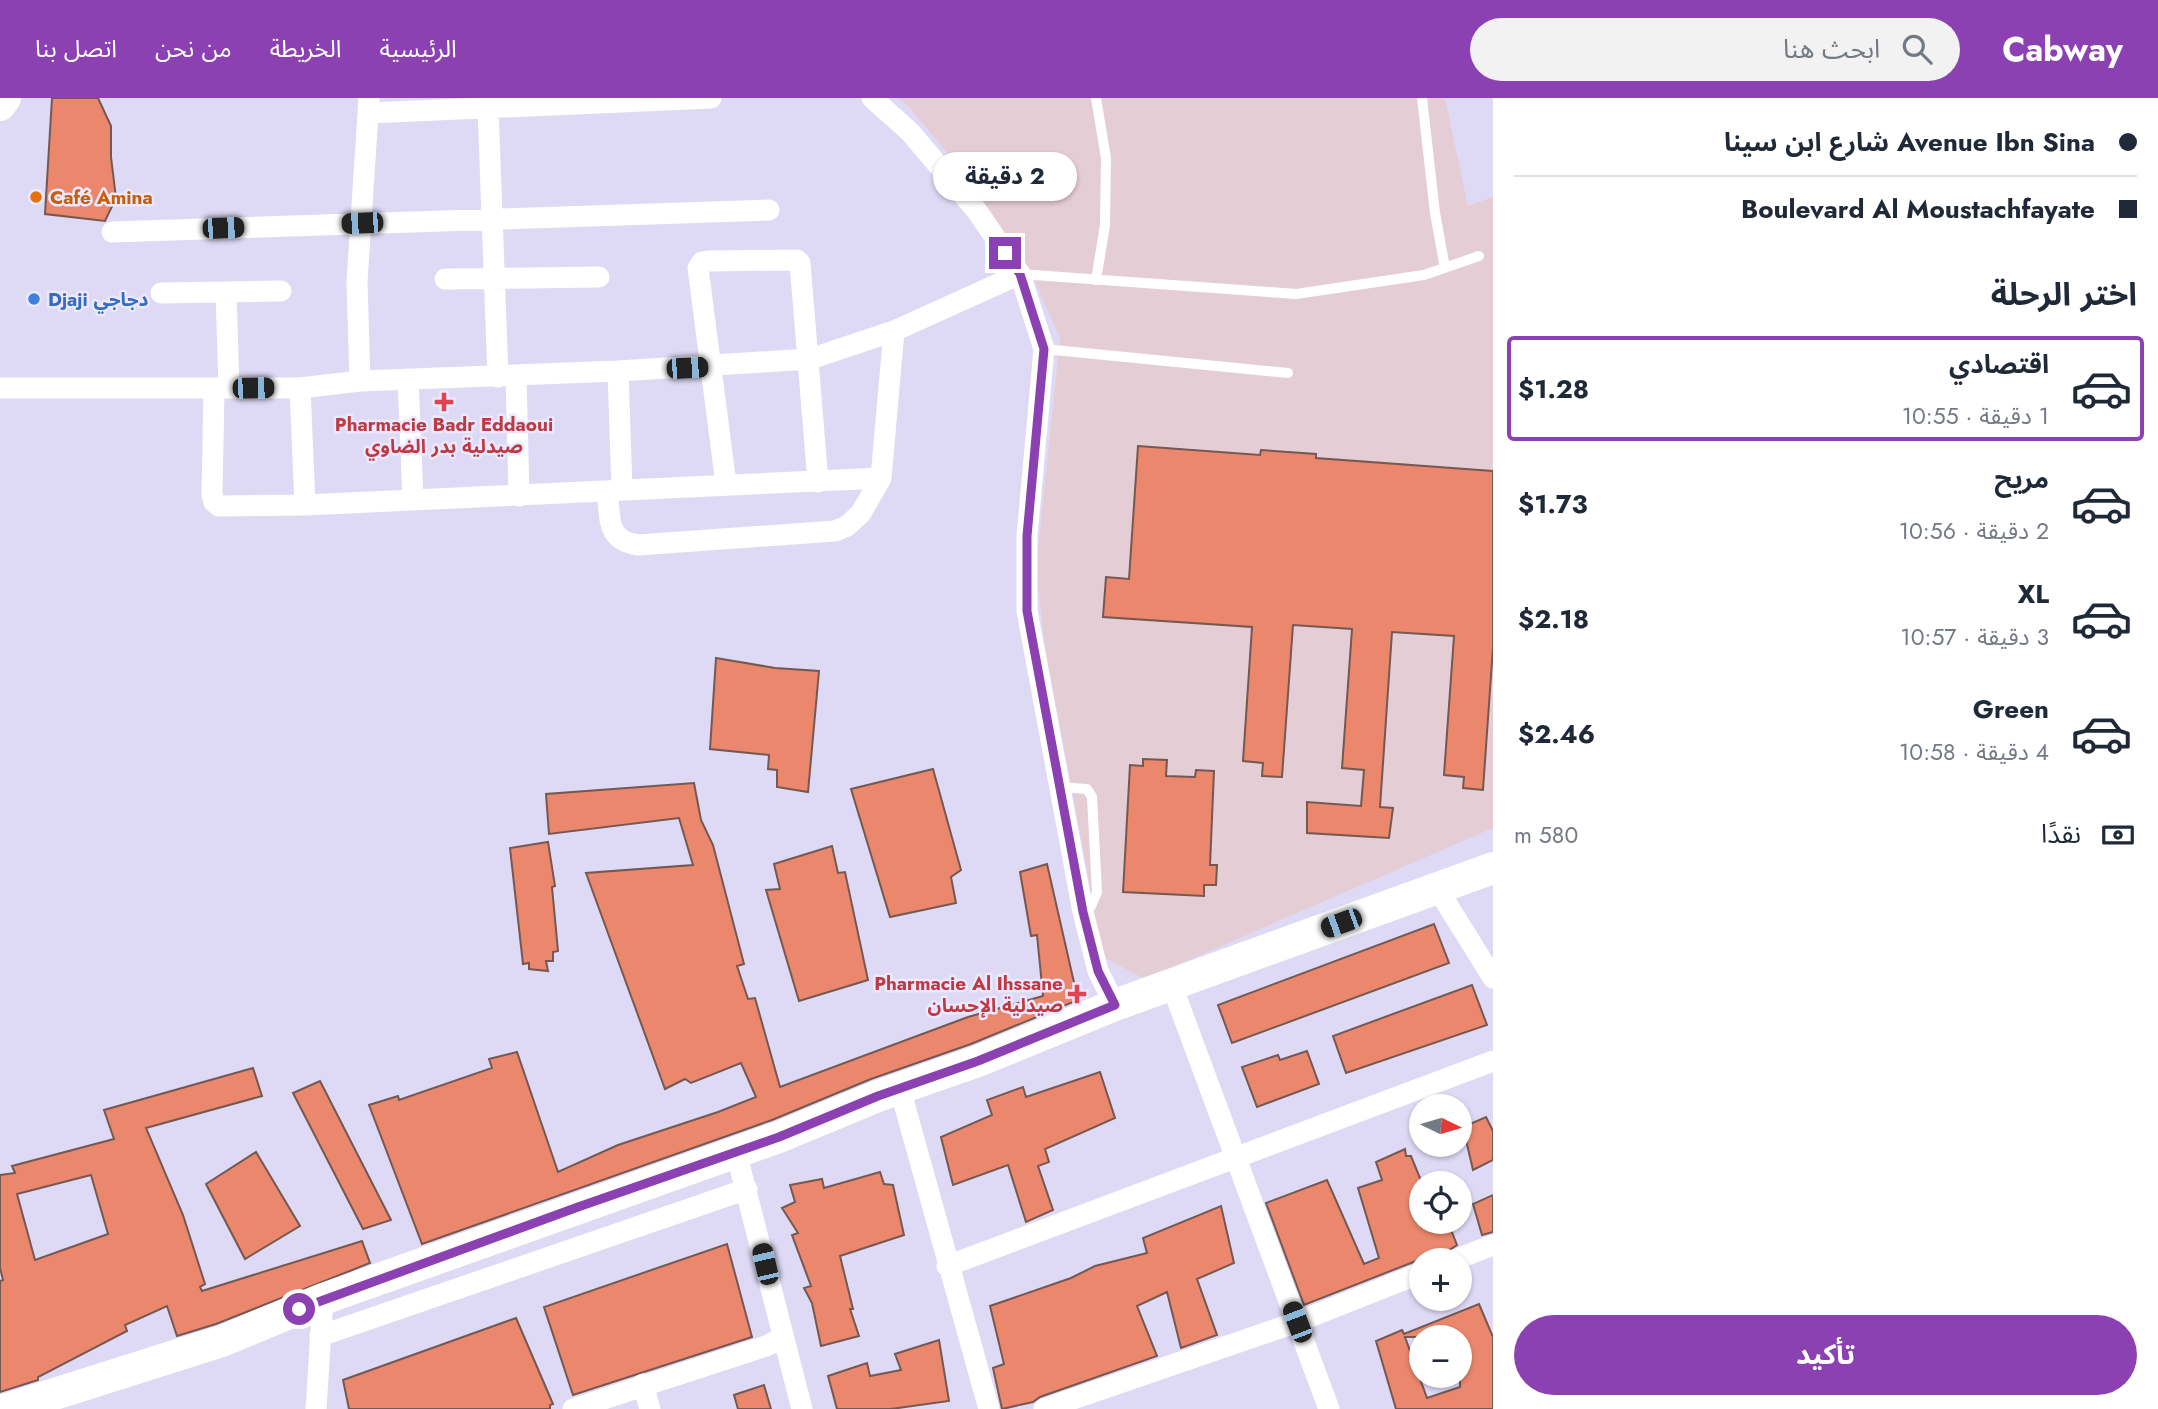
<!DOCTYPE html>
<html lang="ar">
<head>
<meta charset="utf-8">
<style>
	body { margin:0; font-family:Jost,"Noto Sans Arabic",sans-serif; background:#f2f2f3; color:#1f2937; direction:rtl; height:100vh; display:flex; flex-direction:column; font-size:26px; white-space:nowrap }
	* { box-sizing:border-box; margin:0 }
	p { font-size:23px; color:#747a83 }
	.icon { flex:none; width:38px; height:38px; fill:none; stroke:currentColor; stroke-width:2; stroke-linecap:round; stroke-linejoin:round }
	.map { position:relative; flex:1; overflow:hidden; direction:ltr }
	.drawer { display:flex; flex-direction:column; background:#fff; width:665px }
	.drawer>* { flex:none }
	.top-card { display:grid; align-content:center; height:154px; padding:0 21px; background:#fff }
	.needle { width:46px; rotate:95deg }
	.buttons { position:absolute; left:1409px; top:996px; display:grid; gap:14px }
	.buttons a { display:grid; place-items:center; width:63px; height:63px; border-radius:50%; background:#fff; box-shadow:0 2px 5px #0004; font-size:35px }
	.end { position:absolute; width:32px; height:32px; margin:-16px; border:9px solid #8c41b2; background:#fff; box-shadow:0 0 0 4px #fff }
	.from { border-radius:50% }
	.bubble { position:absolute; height:49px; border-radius:24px; background:#fff; box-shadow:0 2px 5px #0004; font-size:23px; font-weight:700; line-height:49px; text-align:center; direction:rtl }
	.car { position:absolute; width:21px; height:42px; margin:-21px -10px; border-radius:9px; box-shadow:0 0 5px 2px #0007; background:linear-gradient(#222 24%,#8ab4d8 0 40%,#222 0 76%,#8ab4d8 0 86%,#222 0) }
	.top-card b { display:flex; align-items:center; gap:24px; height:66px; font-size:26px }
	.top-card b+b { border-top:2px solid #e0e1e3 }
	.top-card i { width:18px; height:18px; background:#1f2937 }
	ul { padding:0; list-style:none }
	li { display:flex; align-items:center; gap:21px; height:105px; margin:0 14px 10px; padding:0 7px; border:4px solid transparent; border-radius:7px }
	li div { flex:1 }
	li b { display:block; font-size:26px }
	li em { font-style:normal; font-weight:700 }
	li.current { border-color:#8c41b2 }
	li>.icon { width:63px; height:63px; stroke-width:1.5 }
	h2 { padding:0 21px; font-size:32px; line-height:84px }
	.pay { display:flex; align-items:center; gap:18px; height:77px; padding:0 21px; font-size:26px }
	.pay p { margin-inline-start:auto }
	.button { display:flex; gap:14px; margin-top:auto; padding:14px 21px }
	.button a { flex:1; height:80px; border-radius:42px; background:#8c41b2; color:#fff; font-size:28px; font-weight:700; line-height:80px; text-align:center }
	header { display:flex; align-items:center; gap:42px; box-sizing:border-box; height:98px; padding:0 35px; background:#8c41b2; color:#fff }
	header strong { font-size:33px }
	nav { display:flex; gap:38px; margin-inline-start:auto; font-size:24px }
	.search { width:490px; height:63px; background:#f2f2f3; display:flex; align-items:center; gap:18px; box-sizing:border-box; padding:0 24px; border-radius:38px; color:#747a83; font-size:26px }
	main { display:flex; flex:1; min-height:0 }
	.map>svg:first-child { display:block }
	.medical { fill:#e5cdd6 }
	.building { fill:#eb876d; stroke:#745851; stroke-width:2; fill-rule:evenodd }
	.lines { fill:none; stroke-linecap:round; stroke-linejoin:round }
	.lane { stroke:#fff; stroke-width:10 }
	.street { stroke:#fff; stroke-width:21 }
	.secondary { stroke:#fff; stroke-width:32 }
	.route { stroke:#8c41b2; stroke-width:9 }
	.food-dot { fill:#e8710a; stroke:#ebe8ff; stroke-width:2.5 }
	.shop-dot { fill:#3f7fe0; stroke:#ebe8ff; stroke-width:2.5 }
	.health-dot { fill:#e0444e; stroke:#ebe8ff; stroke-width:2.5 }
	.labels { text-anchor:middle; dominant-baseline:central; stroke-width:5; stroke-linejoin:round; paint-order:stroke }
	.food-label { font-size:19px; font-weight:bold; fill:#c56008; stroke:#ebe8ff; text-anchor:start }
	.shop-label { font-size:19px; font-weight:bold; fill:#366cbe; stroke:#ebe8ff; text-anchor:start }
	.health-label { font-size:19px; font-weight:bold; fill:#be3a42; stroke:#ebe8ff }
</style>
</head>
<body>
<header>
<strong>Cabway</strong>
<div class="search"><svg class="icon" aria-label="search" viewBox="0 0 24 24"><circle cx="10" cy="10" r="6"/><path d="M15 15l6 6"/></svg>ابحث هنا</div>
<nav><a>الرئيسية</a><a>الخريطة</a><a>من نحن</a><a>اتصل بنا</a></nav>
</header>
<main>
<section class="drawer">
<div class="top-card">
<b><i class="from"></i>Avenue Ibn Sina شارع ابن سينا</b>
<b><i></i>Boulevard Al Moustachfayate</b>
</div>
<h2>اختر الرحلة</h2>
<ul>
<li class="current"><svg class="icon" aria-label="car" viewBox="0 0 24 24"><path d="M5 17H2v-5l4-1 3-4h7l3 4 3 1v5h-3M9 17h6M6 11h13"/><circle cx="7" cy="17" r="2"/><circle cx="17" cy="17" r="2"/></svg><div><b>اقتصادي</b><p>1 دقيقة · 10:55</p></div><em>$1.28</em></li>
<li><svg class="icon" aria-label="car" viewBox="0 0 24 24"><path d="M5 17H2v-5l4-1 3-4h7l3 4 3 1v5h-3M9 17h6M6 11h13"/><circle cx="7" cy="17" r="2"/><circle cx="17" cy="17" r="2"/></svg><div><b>مريح</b><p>2 دقيقة · 10:56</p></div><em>$1.73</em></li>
<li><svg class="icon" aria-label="car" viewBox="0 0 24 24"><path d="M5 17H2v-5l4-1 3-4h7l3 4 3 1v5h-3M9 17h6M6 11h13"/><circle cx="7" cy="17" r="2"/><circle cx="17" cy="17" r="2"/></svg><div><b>XL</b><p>3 دقيقة · 10:57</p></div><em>$2.18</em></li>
<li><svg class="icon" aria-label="car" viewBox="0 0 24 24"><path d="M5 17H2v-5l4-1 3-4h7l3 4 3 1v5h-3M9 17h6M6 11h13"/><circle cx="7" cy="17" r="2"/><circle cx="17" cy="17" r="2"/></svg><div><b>Green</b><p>4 دقيقة · 10:58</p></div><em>$2.46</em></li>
</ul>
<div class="pay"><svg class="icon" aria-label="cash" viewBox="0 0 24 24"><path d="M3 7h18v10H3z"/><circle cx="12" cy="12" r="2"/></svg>نقدًا<p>580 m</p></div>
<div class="button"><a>تأكيد</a></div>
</section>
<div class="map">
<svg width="1493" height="1311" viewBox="0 0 1493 1311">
	<rect width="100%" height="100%" fill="#dedaf6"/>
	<!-- medical -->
	<path class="medical" d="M898,0h547l23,108 25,-9v631l-348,151 -42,-22 -58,-311 -9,-77 24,-231 -31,-70 -84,-118 -36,-43z"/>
	<!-- building -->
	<path class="building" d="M52,0h46l13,28v31l5,41 -11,23 -60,-7z
		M1138,348l122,9 1,-5 55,4v4l177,13v176l-10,143 -20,-2 1,-11 -20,-2 10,-139 -62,-4 -12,175 13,1 -4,30 -82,-5v-31l54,4 3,-36 -22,-2 10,-139 -59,-4 -11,152 -20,-1 1,-13 -20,-2 9,-134 -149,-10 3,-40 23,2z
		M716,560l59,10 44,3 -11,121 -31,-5v-17l-9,-1 1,-14 -59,-6z
		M1143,661l24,1 -1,16 29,1 1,-7 18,1 -4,94h7l-1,20h-12v11l-81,-4 7,-127 13,1z
		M933,671l28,101 -10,7 5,26 -66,14 -39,-128z
		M694,685l7,37 12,25 31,119 -7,2 11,33 7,-1 25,89 188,-70 75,-21 -6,-61 -6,1 -11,-64 27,-8 31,136 -107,44 -100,35 -99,41 -350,124 -53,-139 29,-9 1,4 93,-32 -3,-9 28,-7 41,120 60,-27 100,-33 38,-15 -15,-34 -50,20 -6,-4 -20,10 -79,-216 107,-8 -14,-47 -130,16 -3,-40z
		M548,744l7,44 -3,1 6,64 -5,1v9h-7l2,10 -19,-2v-6l-6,1 -13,-116z
		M832,748l6,27 7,-1 23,108 -69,21 -33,-111 14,-1 -6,-25z
		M1434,826l15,39 -217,80 -14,-38z
		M1472,887l15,40 -141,48 -13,-37z
		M1307,953l12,33 -62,23 -15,-40 36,-12 2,5z
		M253,970l9,28 -116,32 37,87 22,69 -5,3 2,4 160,-50 8,22 -154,61 -39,12 -10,-30 -42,19 2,6 -89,46v3l-38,12v-111l3,-1 -3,-12v-93l15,-2 -3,-7 102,-27 -10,-29zM91,1077l17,59 -73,26 -18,-66z
		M1100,974l15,46 -70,31 4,13 -11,4 15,44 -27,12 -18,-57 -55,20 -12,-48 51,-22 -5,-15 36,-13 3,10z
		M320,983l71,139 -28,9 -70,-136z
		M1486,1019l7,14v29l-20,10 -10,-43z
		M1405,1051l1,7h5l11,27h-4l3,12v27h27l9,23 -15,10 -26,6 -112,44 -38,-102 61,-23 37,84 15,-6 -21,-70 24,-8 -6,-18z
		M256,1054l44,74 -55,33 -39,-75z
		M880,1074l4,12 9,1 11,50 -64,21 13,53h-3l9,27 -38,10 -9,-43 -8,-15 7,-2 -19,-51 6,-2 -16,-25 13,-6 -5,-17 32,-6 2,9z
		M1493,1097v37l-11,3 -9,-31z
		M1221,1108l13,57 -37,16 20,56 -36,13 -14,-56 -30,14 20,50 -117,41 -7,5 -31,7 -9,-41 11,-4 -14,-58 81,-28 24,-12 52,-13 -4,-15z
		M727,1146l25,93 -179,58 -29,-88z
		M1479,1206l14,33v72h-97l-20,-68 26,-11 2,4zM1405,1239h55v50l-33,11z
		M516,1220l37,86 -3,1v4h-201l-6,-29z
		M939,1242l10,61 -58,8h-54l-9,-33 39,-13 3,13 31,-6 -6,-16z
		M764,1287l7,24h-33l-4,-14z"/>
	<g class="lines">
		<!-- lane -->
		<path class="lane" d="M1096,0l10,60 -1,67 -9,55
			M1422,0l13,115 10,55
			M1020,176l276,20 128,-19 55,-19
			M1044,251l244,24
			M1058,689l29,2 5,8 5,95 -6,14 -7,5"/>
		<!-- street -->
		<path class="street" d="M872,0l38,34 67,79 43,63 24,75 -17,187v75l56,301 15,59 17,34
			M488,10l10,269
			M370,15l341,-15
			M112,134l657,-22
			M445,181l154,-2
			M226,194l3,96
			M161,195l120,-2
			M618,273l4,119
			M516,278l3,120
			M408,281l5,121
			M360,283l-3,-99 12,-184
			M0,290h300l60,-7 258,-10 192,-12 84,-28 126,-57
			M300,290l5,117
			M214,291l-2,106 2,7 5,4 86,-1 576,-27
			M726,386l-28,-216 4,-6 6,-1 89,-1 3,3 18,219
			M607,393c4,27 -2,49 31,54l197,-14 12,-5 14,-13 20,-35 13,-147
			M1437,790l56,90
			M1172,888l157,423
			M900,991l89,320
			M736,1054l66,257
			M1454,1162l39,-15
			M947,1168l546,-205
			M320,1238l427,-147
			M643,1286l7,25
			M316,1311l7,-110
			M573,1311l193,-63 16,-8
			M1044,1311l253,-87 124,-49"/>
		<!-- secondary -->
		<path class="secondary" d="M0,7l5,-7
			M7,1311l215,-68 101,-42 456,-162 99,-41 100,-35 137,-56 378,-137"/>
	</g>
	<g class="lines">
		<!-- route -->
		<path class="route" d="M299,1211l279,-102 201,-70 99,-41 100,-35 137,-56 -17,-34 -15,-59 -56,-301v-75l17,-187 -24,-75 -15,-21"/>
	</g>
	<!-- markers -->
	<circle class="food-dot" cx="36" cy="99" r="7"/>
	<circle class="shop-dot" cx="34" cy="201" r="7"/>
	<g class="health-dot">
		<path d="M440.5 293.5h7v7h7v7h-7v7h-7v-7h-7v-7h7z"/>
		<path d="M1073.5 885.5h7v7h7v7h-7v7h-7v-7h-7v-7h7z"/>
	</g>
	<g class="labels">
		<!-- food labels -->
		<g class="food-label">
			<text x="50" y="99">Café Amina</text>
		</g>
		<!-- shop labels -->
		<g class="shop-label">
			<text x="48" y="201">Djaji دجاجي</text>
		</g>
		<!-- health labels -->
		<g class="health-label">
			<text x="444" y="326">Pharmacie Badr Eddaoui<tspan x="444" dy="22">صيدلية بدر الضاوي</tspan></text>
			<text x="1063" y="885" text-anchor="end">Pharmacie Al Ihssane<tspan x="1063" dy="22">صيدلية الإحسان</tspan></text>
		</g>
	</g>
</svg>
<div class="buttons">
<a><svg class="needle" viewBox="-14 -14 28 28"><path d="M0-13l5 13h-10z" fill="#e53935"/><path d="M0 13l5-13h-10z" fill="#747a83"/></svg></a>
<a><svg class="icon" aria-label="locate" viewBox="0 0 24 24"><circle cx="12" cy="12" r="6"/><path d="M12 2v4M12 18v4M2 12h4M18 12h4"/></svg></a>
<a>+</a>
<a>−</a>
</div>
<i class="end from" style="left:299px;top:1211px"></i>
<i class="end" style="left:1005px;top:155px"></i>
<div class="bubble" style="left:933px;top:54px;width:144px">2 دقيقة</div>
<i class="car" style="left:362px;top:125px;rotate:268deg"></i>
<i class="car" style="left:223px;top:130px;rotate:88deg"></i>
<i class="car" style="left:687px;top:270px;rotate:87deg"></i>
<i class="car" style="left:253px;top:290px;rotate:89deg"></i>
<i class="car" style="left:1341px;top:825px;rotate:250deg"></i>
<i class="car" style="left:765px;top:1166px;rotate:347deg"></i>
<i class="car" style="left:1297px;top:1224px;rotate:339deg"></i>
</div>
</main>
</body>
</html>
